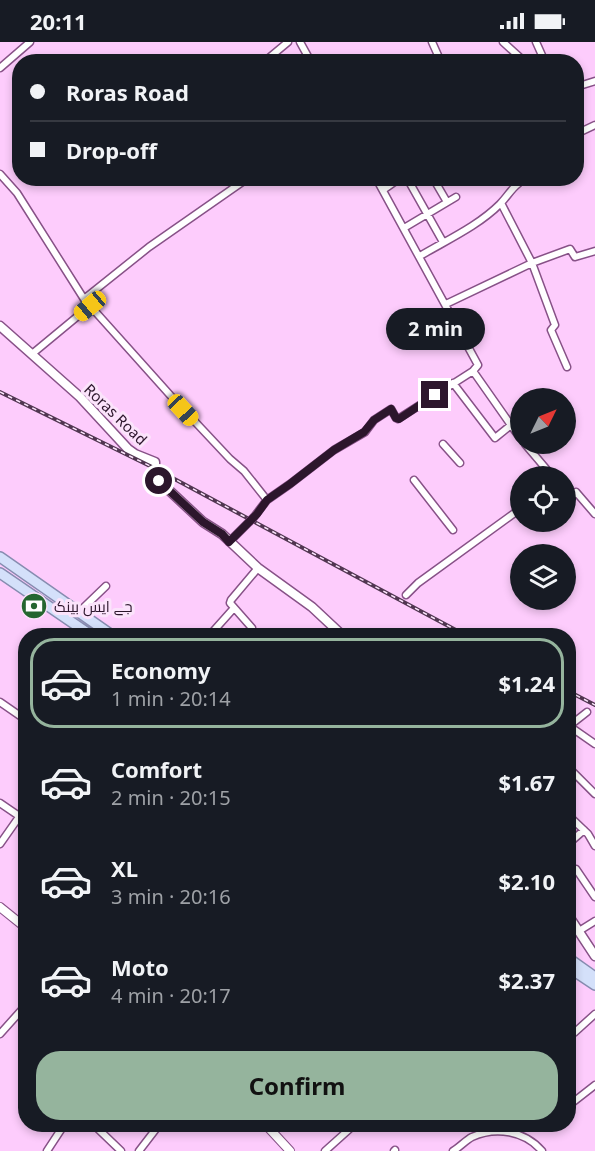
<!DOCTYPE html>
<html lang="en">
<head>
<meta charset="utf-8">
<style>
	body { margin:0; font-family:"Noto Sans",Cairo,sans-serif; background:#20242c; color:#f1f3f6; height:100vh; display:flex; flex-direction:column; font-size:22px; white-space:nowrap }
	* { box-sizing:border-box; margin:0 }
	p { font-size:20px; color:#9ea1a6 }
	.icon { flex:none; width:33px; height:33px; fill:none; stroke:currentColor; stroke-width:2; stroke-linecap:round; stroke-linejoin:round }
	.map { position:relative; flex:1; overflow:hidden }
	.details { position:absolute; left:18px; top:586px; width:558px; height:504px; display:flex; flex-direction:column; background:#171b24; border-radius:24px; box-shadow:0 3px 9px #0003 }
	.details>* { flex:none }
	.banner { position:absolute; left:12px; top:12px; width:572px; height:132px; border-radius:24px; box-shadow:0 3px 9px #0003; display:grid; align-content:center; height:132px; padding:0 18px; background:#171b24 }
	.needle { width:39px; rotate:47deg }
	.buttons { position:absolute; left:510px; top:346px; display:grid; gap:12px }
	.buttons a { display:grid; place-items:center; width:66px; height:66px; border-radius:50%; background:#171b24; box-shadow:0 3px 9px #0003; font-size:30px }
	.end { position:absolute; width:27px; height:27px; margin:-14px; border:8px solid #2c162c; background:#fff; box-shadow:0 0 0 3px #fff }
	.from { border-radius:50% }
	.bubble { position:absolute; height:42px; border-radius:21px; background:#171b24; box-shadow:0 3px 9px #0003; font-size:20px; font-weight:700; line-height:42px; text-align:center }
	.car { position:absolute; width:18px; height:36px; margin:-18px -9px; border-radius:8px; box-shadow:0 0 4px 2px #0007; background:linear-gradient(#f5c518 24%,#345 0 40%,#f5c518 0 76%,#345 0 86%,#f5c518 0) }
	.banner b { display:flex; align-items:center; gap:21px; height:57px; font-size:22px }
	.banner b+b { border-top:2px solid #363941 }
	.banner i { width:15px; height:15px; background:#f1f3f6 }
	ul { padding:10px 0 0; list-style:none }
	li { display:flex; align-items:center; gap:18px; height:90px; margin:0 12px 9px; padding:0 6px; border:3px solid transparent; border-radius:24px }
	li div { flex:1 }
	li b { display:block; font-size:22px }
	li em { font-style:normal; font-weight:700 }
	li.on { border-color:#95b49d }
	li>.icon { width:54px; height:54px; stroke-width:1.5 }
	.primary-button { display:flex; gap:12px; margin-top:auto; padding:12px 18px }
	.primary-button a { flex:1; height:69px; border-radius:24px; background:#95b49d; color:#111; font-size:24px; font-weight:700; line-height:69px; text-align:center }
	.status { display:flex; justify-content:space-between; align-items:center; height:42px; padding:0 30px; background:#171b24; direction:ltr }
	.status svg { height:16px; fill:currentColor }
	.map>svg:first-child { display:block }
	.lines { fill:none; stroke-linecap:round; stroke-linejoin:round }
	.minor-casing { stroke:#875187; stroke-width:9 }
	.tertiary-casing { stroke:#875187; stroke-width:10 }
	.secondary-casing { stroke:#875187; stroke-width:11 }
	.primary-casing { stroke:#878cb0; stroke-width:12 }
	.minor { stroke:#fff; stroke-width:6 }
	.tertiary { stroke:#fff; stroke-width:8 }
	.secondary { stroke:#fff; stroke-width:8 }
	.primary { stroke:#d4e0fa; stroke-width:9 }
	.rail-casing { stroke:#513651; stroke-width:4 }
	.rail { stroke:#fbe3fb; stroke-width:1.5; stroke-dasharray:4.5; stroke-linecap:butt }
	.minor-bridge-casing { stroke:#875187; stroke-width:9; stroke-linecap:butt }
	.minor-bridge { stroke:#fff; stroke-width:6 }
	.route { stroke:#2c162c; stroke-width:8 }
	.labels { text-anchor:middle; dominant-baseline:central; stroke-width:6; stroke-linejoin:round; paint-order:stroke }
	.street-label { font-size:15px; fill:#2c162c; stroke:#fbe3fb }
	.poi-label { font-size:15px; fill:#2c162c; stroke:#fbe3fb; text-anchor:start }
</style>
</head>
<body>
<div class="status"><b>20:11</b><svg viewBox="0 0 49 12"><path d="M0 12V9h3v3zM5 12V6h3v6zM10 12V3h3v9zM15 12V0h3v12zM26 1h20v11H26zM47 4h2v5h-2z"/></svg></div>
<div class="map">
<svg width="595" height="1109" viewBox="0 0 595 1109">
	<rect width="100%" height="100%" fill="#fdccfc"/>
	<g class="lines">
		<defs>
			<path id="minor" d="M300,0l11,20
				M432,0l9,20
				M503,0l22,20
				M536,0l9,20
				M264,20l24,-20
				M0,26l30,-26
				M576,45l19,-6
				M576,92l19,-9
				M0,132l17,19 67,106 86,96 60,64 14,12 23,29
				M407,136l36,64
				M433,136l14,24
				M383,148l17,-12
				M501,161l31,60 23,62 -4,5 16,37
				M404,186l52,-31
				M420,214c27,-16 58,-30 80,-52 7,-7 11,-15 19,-21v-5
				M84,257l65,-52 99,-69
				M446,262l86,-41 38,-14 5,8 20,-6
				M32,312l58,-48
				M473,329l47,67
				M453,341l42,55 16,-13
				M443,402l17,19
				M525,402l28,33
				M414,438l39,50
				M566,450l4,5 6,-5 19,22
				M254,475l13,-17 23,-16 44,-34 31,-18 9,-12 17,-11 5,9 2,1 75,-48 5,-6 -102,-187
				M229,500l20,-20
				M406,553l12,-12 102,-74
				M79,570l27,-26
				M252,586l-22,-25 1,-3 27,-32
				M209,594l25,-28
				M0,660l26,18
				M573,681l14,-11
				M568,689l4,-3 23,16
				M568,725l27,27
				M0,761l19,13
				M568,773l20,19 7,12
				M0,802l26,-37
				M568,802l16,-14
				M568,830l8,-3 19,28
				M579,889l16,-10
				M574,991l21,-19
				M0,992l26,-29
				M572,1061l23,-18
				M94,1083l27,26
				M440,1085l2,-2
				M47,1109l17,-26
				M139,1109l20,-26
				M325,1109l29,-26
				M394,1109l1,-1
				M453,1109c7,-4 13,-11 19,-14 24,-11 53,-6 70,14"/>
			<path id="tertiary" d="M0,865l26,21
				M266,1083l24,26"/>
			<path id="secondary" d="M0,284l80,71 48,52 7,5 20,8v11l2,6 46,43 19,12 36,34 54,39 31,29
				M568,873l27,41"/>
			<path id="primary" d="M0,515l113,79
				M0,531l92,63
				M568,916l27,19
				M568,925l27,18"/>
		</defs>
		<!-- minor casing -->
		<use href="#minor" class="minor-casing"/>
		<!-- tertiary casing -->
		<use href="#tertiary" class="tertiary-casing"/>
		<!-- secondary casing -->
		<use href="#secondary" class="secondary-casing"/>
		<!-- primary casing -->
		<use href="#primary" class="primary-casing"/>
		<!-- minor -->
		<use href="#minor" class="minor"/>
		<!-- tertiary -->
		<use href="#tertiary" class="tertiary"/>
		<!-- secondary -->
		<use href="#secondary" class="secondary"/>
		<!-- primary -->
		<use href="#primary" class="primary"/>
		<defs>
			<path id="rail" d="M0,350l154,76 313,168
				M568,649l27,14"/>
		</defs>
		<!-- rail casing -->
		<use href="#rail" class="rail-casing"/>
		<!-- rail -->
		<use href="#rail" class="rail"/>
		<defs>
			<path id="minor-bridge" d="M249,480l5,-5"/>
		</defs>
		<!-- minor-bridge casing -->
		<use href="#minor-bridge" class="minor-bridge-casing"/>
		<!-- minor-bridge -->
		<use href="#minor-bridge" class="minor-bridge"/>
	</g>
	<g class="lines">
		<!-- route -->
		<path class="route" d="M159,439l44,41 19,12 7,8 28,-28 10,-14 23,-16 44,-34 30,-18 10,-12 17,-11 5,9 3,1 36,-24"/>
	</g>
	<!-- icons -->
	<defs>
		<symbol id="bank-disc" viewBox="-11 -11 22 22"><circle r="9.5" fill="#256630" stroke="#fbe3fb"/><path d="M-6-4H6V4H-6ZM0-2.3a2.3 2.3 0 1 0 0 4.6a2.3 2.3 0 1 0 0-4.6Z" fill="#fff"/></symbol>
	</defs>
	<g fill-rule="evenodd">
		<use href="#bank-disc" x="19" y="549" width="30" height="30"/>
	</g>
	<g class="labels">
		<!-- street labels -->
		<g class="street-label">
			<text transform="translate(116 372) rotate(44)">Roras Road</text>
		</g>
		<!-- poi labels -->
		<g class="poi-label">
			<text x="54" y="564">جے ایس بینک</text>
		</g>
	</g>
</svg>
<div class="buttons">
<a><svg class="needle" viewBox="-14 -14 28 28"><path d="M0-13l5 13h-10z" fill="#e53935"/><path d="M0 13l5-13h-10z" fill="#9ea1a6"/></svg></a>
<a><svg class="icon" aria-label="locate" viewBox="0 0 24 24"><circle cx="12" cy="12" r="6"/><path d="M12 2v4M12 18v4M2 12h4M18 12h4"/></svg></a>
<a><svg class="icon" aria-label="layers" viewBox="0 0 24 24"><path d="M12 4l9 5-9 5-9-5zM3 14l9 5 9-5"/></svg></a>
</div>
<i class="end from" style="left:159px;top:439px"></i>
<i class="end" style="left:435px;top:353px"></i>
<div class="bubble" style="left:386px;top:266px;width:99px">2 min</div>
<i class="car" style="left:90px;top:264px;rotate:230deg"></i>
<i class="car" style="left:183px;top:368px;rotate:137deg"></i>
<div class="banner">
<b><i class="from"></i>Roras Road</b>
<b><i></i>Drop-off</b>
</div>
<section class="details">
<ul>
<li class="on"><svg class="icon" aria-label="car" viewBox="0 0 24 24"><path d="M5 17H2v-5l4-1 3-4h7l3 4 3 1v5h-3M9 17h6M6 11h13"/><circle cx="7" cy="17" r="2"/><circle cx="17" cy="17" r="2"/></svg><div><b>Economy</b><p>1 min · 20:14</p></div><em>$1.24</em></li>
<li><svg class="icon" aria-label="car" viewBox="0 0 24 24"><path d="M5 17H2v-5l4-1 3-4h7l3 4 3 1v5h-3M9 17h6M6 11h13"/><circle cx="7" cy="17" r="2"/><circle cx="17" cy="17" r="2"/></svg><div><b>Comfort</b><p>2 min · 20:15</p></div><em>$1.67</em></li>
<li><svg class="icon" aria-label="car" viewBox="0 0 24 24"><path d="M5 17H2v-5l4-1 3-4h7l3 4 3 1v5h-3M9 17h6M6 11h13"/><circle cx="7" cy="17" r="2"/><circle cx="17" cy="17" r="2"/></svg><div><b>XL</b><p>3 min · 20:16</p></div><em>$2.10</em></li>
<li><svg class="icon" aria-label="car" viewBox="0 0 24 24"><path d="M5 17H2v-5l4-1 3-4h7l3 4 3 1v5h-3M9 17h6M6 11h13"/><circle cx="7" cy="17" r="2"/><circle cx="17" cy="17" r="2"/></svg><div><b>Moto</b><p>4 min · 20:17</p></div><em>$2.37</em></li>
</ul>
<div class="primary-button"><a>Confirm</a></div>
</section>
</div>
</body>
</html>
